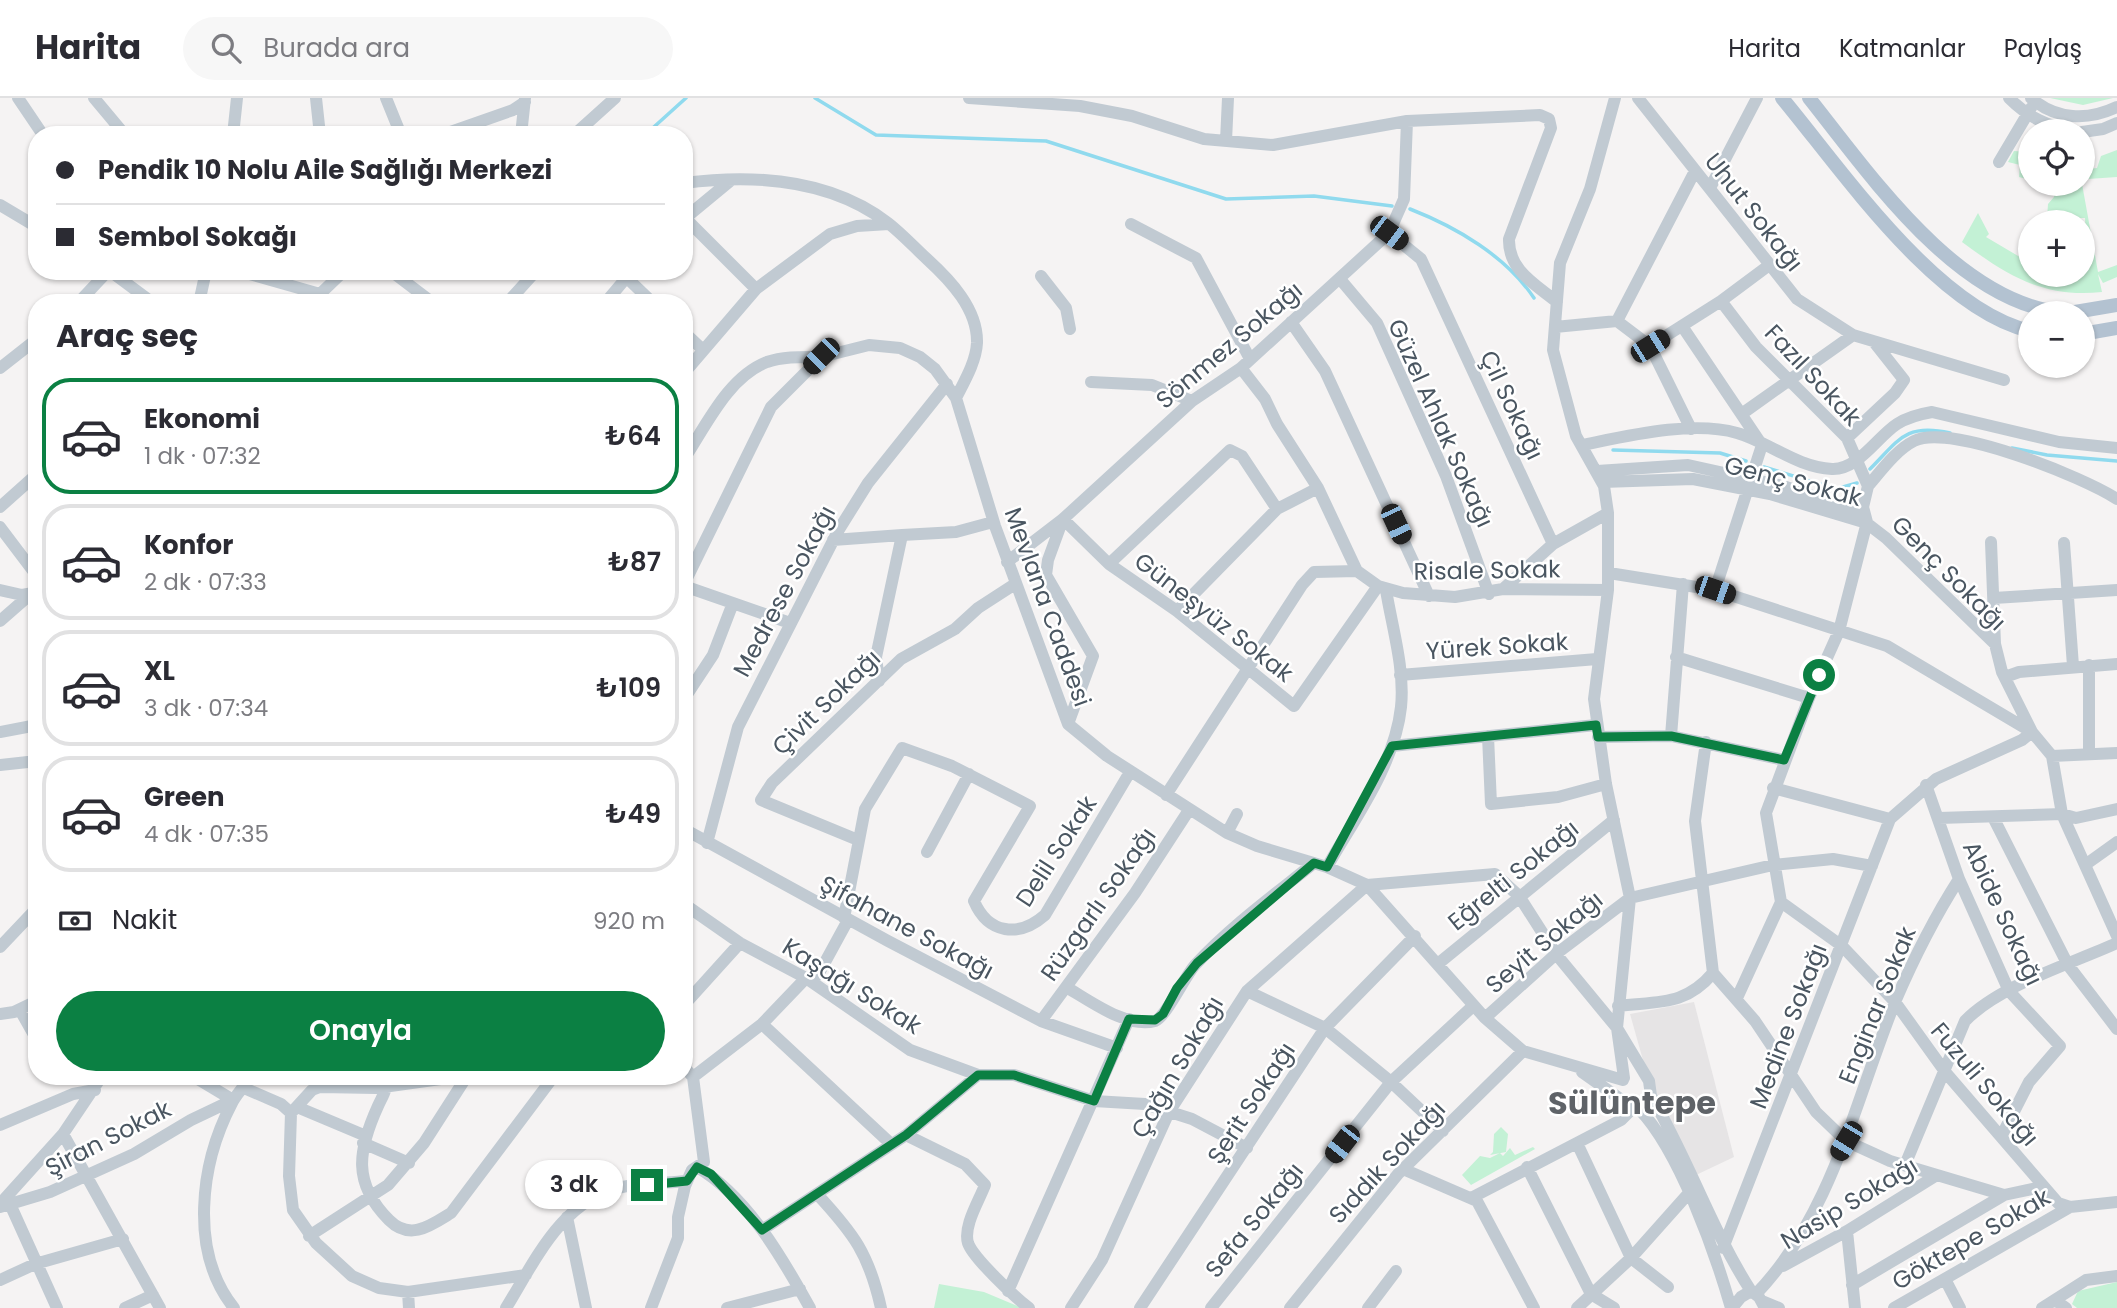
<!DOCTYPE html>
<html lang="tr">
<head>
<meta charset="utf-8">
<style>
	body { margin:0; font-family:Poppins,sans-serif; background:#f7f7f7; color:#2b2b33; height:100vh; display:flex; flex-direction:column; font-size:26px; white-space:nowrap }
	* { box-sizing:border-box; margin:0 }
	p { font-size:23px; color:#7c7c81 }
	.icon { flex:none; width:38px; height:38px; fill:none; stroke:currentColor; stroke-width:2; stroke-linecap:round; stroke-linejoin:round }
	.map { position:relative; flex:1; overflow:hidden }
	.panel { position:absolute; left:28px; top:196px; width:665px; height:791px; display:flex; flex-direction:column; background:#fff; border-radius:28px; box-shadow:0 2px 5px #0004 }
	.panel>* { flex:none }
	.banner { position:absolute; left:28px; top:28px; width:665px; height:154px; border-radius:28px; box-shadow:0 2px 5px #0004; display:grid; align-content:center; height:154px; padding:0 28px; background:#fff }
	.controls { position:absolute; left:2018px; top:21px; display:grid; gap:14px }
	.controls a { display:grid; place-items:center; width:77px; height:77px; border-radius:50%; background:#fff; box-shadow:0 2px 5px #0004; font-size:35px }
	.end { position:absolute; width:32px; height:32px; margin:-16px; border:9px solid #0b8043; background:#fff; box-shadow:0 0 0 4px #fff }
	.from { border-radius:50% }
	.bubble { position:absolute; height:49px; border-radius:24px; background:#fff; box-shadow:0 2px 5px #0004; font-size:23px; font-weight:600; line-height:49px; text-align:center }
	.car { position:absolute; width:21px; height:42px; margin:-21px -10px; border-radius:9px; box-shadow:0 0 5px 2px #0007; background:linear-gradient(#222 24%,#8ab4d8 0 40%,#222 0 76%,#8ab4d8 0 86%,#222 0) }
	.banner b { display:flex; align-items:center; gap:24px; height:66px; font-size:26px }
	.banner b+b { border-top:2px solid #e1e1e2 }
	.banner i { width:18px; height:18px; background:#2b2b33 }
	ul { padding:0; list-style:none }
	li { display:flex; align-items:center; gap:21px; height:116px; margin:0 14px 10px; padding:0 14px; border:4px solid #e1e1e2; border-radius:28px }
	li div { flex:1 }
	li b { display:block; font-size:26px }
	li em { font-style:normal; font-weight:600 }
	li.active { border-color:#0b8043 }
	li>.icon { width:63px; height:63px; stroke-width:1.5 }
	h2 { padding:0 28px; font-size:32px; line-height:84px }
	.pay { display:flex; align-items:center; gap:18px; height:77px; padding:0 28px; font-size:26px }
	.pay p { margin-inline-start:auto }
	.action { display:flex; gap:14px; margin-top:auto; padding:14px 28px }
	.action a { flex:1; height:80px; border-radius:42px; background:#0b8043; color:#fff; font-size:28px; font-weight:600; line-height:80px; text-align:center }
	header { display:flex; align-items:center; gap:42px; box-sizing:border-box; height:98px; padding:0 35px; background:#fff; border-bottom:2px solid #e1e1e2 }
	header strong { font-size:33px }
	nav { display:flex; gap:38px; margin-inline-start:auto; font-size:24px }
	.search { width:490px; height:63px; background:#f7f7f7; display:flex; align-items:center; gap:18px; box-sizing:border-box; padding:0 24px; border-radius:38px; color:#7c7c81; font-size:26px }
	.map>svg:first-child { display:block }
	.education { fill:#e6e4e5 }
	.green { fill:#c3f1d5 }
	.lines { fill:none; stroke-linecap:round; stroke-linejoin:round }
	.stream { stroke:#90daee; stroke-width:3.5 }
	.minor { stroke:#c1cad2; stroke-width:12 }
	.major { stroke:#b3c2d1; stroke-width:14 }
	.route { stroke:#0b8043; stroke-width:9 }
	.labels { text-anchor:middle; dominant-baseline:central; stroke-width:5; stroke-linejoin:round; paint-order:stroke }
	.street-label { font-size:24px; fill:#4a5661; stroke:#fff }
	.district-label { font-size:32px; font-weight:bold; fill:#5f6368; stroke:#fff }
</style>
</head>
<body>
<header>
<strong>Harita</strong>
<div class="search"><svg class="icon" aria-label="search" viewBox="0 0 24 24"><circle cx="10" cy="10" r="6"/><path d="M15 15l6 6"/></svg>Burada ara</div>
<nav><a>Harita</a><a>Katmanlar</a><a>Paylaş</a></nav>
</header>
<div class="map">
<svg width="2117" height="1210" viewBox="0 0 2117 1210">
	<rect width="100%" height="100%" fill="#f5f3f3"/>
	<!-- education -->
	<path class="education" d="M1694,904l40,155 -38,18 -44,-83 -22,-78z"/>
	<!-- green -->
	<path class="green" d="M2050,0h63l-30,7z
		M2117,52v27l-29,2v-10l9,-1 4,-12z
		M2014,53l16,1v28l-11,-3 1,-12 -12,-3z
		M2056,86h26l16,88 19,-7v12l-14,6 -5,-9 4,18c-59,6 -94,-16 -140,-50l16,-29 11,21 -3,3 44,26v12h52l1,-12 4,-2 -2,-43h-38l1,-14 6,-7z
		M1501,1029l7,7 -2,18 -16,3 3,-3 1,-18z
		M1533,1049l2,2 -64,36 -9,-10 18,-19 10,2 10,-5 3,3 7,-8 5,7z
		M2117,1184v26h-40l-5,-4 6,-13z
		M939,1186l45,8 38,16h-88z"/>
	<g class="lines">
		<!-- stream -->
		<path class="stream" d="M815,0l61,37 170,6 180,58 88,-3 78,10
			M645,37l41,-37
			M1410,111c46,18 96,47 124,89
			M2012,350l35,7 70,6
			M1613,352l107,3 26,8
			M1764,369l72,22 21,-6
			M1870,371c29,-29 35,-46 80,-36"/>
		<!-- minor -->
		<path class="minor" d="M18,0l25,37
			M94,0l31,37
			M316,0l4,37
			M386,0l15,37
			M969,0l111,8 52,10 72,23 69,6 134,-24 133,-6 9,4 2,9 -42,111c-1,31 26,45 48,63
			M1615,0l-25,91 -30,74 -7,87 23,86 28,50 4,27v77l-14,109 12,85 24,114 -13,130 7,50
			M1638,0l159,201 56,36
			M2009,0c19,19 39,29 66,33
			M2031,0c25,22 57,23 86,9
			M2082,34l21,-3 14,-6
			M233,37l4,-37
			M442,37l71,-25 12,-8
			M521,37l4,-37
			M574,37l41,-37
			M1226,43l2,-43
			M1999,64l32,-54
			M684,85c70,-9 145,-5 204,40 13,10 26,24 39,36 23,21 51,50 50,84 -1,19 -13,39 -21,55
			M1710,90l47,-90
			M0,107l37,22
			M685,120l71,71
			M684,121l46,-38
			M1131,126l65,34 54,101
			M1389,135l32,26 132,285 -50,45
			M110,173l43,32
			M239,173l81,23 24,-23
			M391,173l42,32
			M1041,178l25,32 4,21
			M626,179l27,26
			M1340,181l37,44 69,153 43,118
			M320,196l13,9
			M1721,203l35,46 91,91 21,48 -5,21 4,15
			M78,205l30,-32
			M199,205l7,-32
			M507,205l29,-32
			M605,205l27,-32
			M1617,223l33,25 41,83
			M1291,224l34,49 104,225
			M1682,228l80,119 -47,145
			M1555,229l62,-6 78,-150
			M684,234l18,17
			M1650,248l71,-45 47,-35
			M0,270l37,-29
			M1241,270l24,31 12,25 41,64 39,83 21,15 25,7 52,4 48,-8 105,1
			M684,275l72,-84 74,-55 27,-8 32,-2
			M1091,284l61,3 40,16
			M1743,315l110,-78 151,45
			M1847,340l48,-45 9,-13 -30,-38
			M1582,347c45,-9 110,-25 155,-12 32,9 59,34 95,36 26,1 45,-32 65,-45 11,-7 23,-10 35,-12l127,30 58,6
			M684,361c22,-33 44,-82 83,-97 17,-6 37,-5 54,-5
			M1597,373l91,-6 95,21 64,22 39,30 109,106 7,28 30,60 20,24 65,-3
			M1602,384l91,-3 77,15 90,27
			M1868,388c13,-15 28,-36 46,-45 37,-18 169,36 203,58
			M0,409l37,-33
			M1867,424l-28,109 -30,67 -43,115 15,89 61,44 53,56 51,71 112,130 12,4 47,-5
			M0,429l37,49
			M902,437l54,-3 37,-10
			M833,442l69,-5 -26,122 3,24
			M1991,444l4,102
			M2064,445l9,123
			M1553,446l55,-31
			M1007,464l56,-43 129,-118 49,-33 148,-135 15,-34 3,-78
			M1109,466l121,-114 12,6 35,53
			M1609,475l106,17 172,56 145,86
			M684,486l87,-177 50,-50 48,-12 31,3 20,9 15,12 21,29 39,128 73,198 39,32 120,77 30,13 70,21 40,18 118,133 38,33 100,29
			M684,488l106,37
			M0,492l22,5 11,-2
			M1994,500l123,-8
			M1177,513l100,-102 41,-21
			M0,523l32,-28
			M1676,559l133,41
			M2089,567v89
			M1400,577l197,-16
			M2005,579l14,-5 98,-8
			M684,601l29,-44 20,-52
			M1068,626l25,-68 -47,-81 2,-15 15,-41 46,45 68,47 117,95 84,-120
			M0,634l37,-7
			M1488,638l3,68 67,-7 48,-13
			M1671,638l12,-152
			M1598,639l73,-1 113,24
			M1706,644l-11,79 18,152 42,48 61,91 30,29 44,20 114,34
			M1392,648l204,-21
			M2052,658l10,58 55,122
			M0,667l37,-4
			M1926,687l33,94 50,112 51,55 -31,36 -27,53
			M1773,690l117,31 46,-40 86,-39 10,-8
			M1166,697l136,-210 12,-13 43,-1
			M1993,719l75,148 49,64
			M1939,720l123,-4 14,4 41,-9
			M684,731l204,112 153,80 76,27
			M1227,735l10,-19
			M858,742l-97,-40 11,-17 129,-124 54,-30 23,-21 37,-24
			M707,745l31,-116 100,-196 30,-48 79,-99
			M927,754l42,-78
			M2085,767l32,-23
			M1327,769c28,-49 68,-103 74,-160 4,-38 -9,-80 -15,-117
			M684,806l56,39 66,35 104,72 68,25h36l80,26 51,3 47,15 55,29
			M844,820l21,-109 37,-61 50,18 78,40 -56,95c14,33 45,37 71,14l85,-143
			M0,849l37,-39
			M1439,865l175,-143
			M1066,889c23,13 61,42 89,34 11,-4 30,-45 40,-56 35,-38 79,-70 119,-102
			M1247,893l78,37 66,54 52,49
			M1737,900l44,-96
			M684,907l56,-62
			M1618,908c41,-5 67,0 95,-33
			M20,912l17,30
			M0,916l14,-2 23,-11
			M1485,920l71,-64 74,-56 143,-33 60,-6 39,7
			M1041,923l94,-128 54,-83
			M762,926l128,119
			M193,978l40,24
			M386,978c2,13 -3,19 -8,30 -20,44 -26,77 11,114 21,21 41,6 62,-7l103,-137
			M693,979l69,-53 44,-46 12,-3 30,-55
			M244,990l37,16 10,9 -2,63 4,34 23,33 36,33 27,12 29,4 118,-17
			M1651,998c38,64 60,133 100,195
			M297,1009l69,29
			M1639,1011c40,41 76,143 92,199
			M291,1015l21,-23 8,-3 56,1 86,-12
			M0,1027l73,-31 22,-4
			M63,1036l97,174
			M906,1037l59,29 20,21c-6,16 -22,41 -17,58 5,15 47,54 61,65
			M363,1045l46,20
			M1577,1045l54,115 37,29
			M1905,1067l60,-144c35,-36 106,-57 152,-78
			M697,1069c50,29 86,92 113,141
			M1527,1069l64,127 23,14
			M1403,1071l74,32 57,107
			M817,1096c37,40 52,60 64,114
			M1471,1100l150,-78 12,-12
			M0,1106l63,-70 39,-58
			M10,1106l47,104
			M0,1109l50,-15 84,-38 57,-34 42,-20
			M567,1119l19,91
			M762,1132l144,-95 72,-60
			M1847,1133l8,77
			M309,1138l79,-51 36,-42 43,-67
			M1723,1150l167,-429
			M1783,1168l64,-35 90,-56
			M0,1182l35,-16 88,-25
			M1946,1183l14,27
			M1852,1187l152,-90 38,-8
			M1008,1193l121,-272
			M408,1194l1,16
			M1756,1196c76,-79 99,-193 139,-292 18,-42 39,-84 64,-123
			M2055,1202l11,8
			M1762,1203l17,7
			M125,1210l28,-13
			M234,1210c-45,-56 -34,-144 -2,-205 5,-10 13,-16 17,-27
			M506,1210c29,-47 56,-109 116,-121 21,-4 44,-4 65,-6
			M651,1210l27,-70v-21l7,-31 7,-16 12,-8 -11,-85 -9,-10
			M727,1210l73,-19
			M1071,1210l31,-48 67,-148 78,-121 120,-106 128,-11 24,22 37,58 61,74 32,53 2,15 -7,11 -11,1 -51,-36
			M1140,1210l185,-280 90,-92
			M1211,1210l180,-226 82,-76
			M1290,1210l108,-134 125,-123
			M1368,1210l28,-37
			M1577,1210l54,-50 57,-64
			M1732,1210l9,-11 10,-6 8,6 6,11
			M1894,1210l176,-101
			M2042,1210l44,-28 31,-4"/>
		<!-- major -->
		<path class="major" d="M1782,0c60,72 154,211 248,233
			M1809,0c62,78 148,204 254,215
			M2069,215l48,-8
			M2082,236l35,-6"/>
	</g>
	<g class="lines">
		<!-- route -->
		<path class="route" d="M647,1087l40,-4 10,-14 14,7 51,56 144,-95 72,-60h36l80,26 35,-82 26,1 8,-6 14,-26 20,-25 117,-100 13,4 65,-121 204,-21 2,12 73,-1 113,24 35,-85"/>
	</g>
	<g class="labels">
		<!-- street labels -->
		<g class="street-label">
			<text transform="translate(1754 114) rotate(52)">Uhut Sokağı</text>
			<text transform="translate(1229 247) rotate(-40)">Sönmez Sokağı</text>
			<text transform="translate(1813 277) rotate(47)">Fazıl Sokak</text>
			<text transform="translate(1512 307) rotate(65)">Çil Sokağı</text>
			<text transform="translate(1441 325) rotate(66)">Güzel Ahlak Sokağı</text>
			<text transform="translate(1793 383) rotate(14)">Genç Sokak</text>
			<text transform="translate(1487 472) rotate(-1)">Risale Sokak</text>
			<text transform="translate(1949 475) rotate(45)">Genç Sokağı</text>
			<text transform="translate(784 493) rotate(-62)">Medrese Sokağı</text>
			<text transform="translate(1048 509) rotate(70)">Mevlana Caddesi</text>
			<text transform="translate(1214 519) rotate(38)">Güneşyüz Sokak</text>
			<text transform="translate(1497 548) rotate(-4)">Yürek Sokak</text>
			<text transform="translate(826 604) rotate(-44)">Çivit Sokağı</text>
			<text transform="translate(1056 753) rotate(-57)">Delil Sokak</text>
			<text transform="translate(1513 777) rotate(-39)">Eğrelti Sokağı</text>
			<text transform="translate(1098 806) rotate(-55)">Rüzgarlı Sokağı</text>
			<text transform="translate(2003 815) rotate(65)">Abide Sokağı</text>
			<text transform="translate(907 829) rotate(28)">Şifahane Sokağı</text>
			<text transform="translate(1544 844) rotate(-40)">Seyit Sokağı</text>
			<text transform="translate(852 888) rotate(32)">Kaşağı Sokak</text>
			<text transform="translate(1877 907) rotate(-68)">Enginar Sokak</text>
			<text transform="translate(1788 928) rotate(-69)">Medine Sokağı</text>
			<text transform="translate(1177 969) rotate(-60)">Çağın Sokağı</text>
			<text transform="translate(1985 986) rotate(50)">Fuzuli Sokağı</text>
			<text transform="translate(1251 1005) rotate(-57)">Şerit Sokağı</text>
			<text transform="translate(108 1040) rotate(-27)">Şiran Sokak</text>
			<text transform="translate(1387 1064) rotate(-47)">Sıddık Sokağı</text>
			<text transform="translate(1849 1105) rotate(-31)">Nasip Sokağı</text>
			<text transform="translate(1254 1122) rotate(-51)">Sefa Sokağı</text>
			<text transform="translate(1971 1141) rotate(-30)">Göktepe Sokak</text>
		</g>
		<!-- district labels -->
		<g class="district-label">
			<text x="1632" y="1004">Sülüntepe</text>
		</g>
	</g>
</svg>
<div class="controls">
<a><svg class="icon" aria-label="locate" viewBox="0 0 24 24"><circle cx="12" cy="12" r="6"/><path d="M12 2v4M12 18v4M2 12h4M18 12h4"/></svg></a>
<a>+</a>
<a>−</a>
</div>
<i class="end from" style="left:1819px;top:577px"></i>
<i class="end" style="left:647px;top:1087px"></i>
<div class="bubble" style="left:525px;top:1062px;width:98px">3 dk</div>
<i class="car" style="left:1389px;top:135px;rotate:127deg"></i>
<i class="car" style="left:1650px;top:248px;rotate:58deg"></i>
<i class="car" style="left:821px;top:258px;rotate:225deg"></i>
<i class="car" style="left:1396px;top:426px;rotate:155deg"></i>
<i class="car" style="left:1715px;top:492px;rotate:109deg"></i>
<i class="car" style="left:1846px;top:1043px;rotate:211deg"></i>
<i class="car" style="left:1342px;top:1046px;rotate:218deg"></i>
<div class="banner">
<b><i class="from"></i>Pendik 10 Nolu Aile Sağlığı Merkezi</b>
<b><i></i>Sembol Sokağı</b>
</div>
<section class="panel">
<h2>Araç seç</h2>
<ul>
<li class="active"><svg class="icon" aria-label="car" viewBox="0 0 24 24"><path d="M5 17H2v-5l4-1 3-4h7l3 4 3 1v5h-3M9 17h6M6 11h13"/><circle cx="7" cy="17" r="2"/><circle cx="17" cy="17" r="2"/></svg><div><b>Ekonomi</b><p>1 dk · 07:32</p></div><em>₺64</em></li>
<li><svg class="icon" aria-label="car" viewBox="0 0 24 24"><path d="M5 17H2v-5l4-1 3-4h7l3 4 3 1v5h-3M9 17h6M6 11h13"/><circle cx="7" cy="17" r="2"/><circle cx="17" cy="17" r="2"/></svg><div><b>Konfor</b><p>2 dk · 07:33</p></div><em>₺87</em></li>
<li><svg class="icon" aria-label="car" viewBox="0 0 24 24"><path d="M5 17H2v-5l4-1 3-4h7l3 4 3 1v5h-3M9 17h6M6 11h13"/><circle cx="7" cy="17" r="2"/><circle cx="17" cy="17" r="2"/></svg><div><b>XL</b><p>3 dk · 07:34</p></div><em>₺109</em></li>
<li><svg class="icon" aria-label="car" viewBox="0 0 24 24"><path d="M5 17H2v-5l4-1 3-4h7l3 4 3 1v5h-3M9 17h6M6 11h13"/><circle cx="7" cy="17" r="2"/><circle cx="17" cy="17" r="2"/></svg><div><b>Green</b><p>4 dk · 07:35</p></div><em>₺49</em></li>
</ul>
<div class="pay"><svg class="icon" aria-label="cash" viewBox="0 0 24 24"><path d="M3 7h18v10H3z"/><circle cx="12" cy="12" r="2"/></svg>Nakit<p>920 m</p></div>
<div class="action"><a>Onayla</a></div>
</section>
</div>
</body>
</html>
